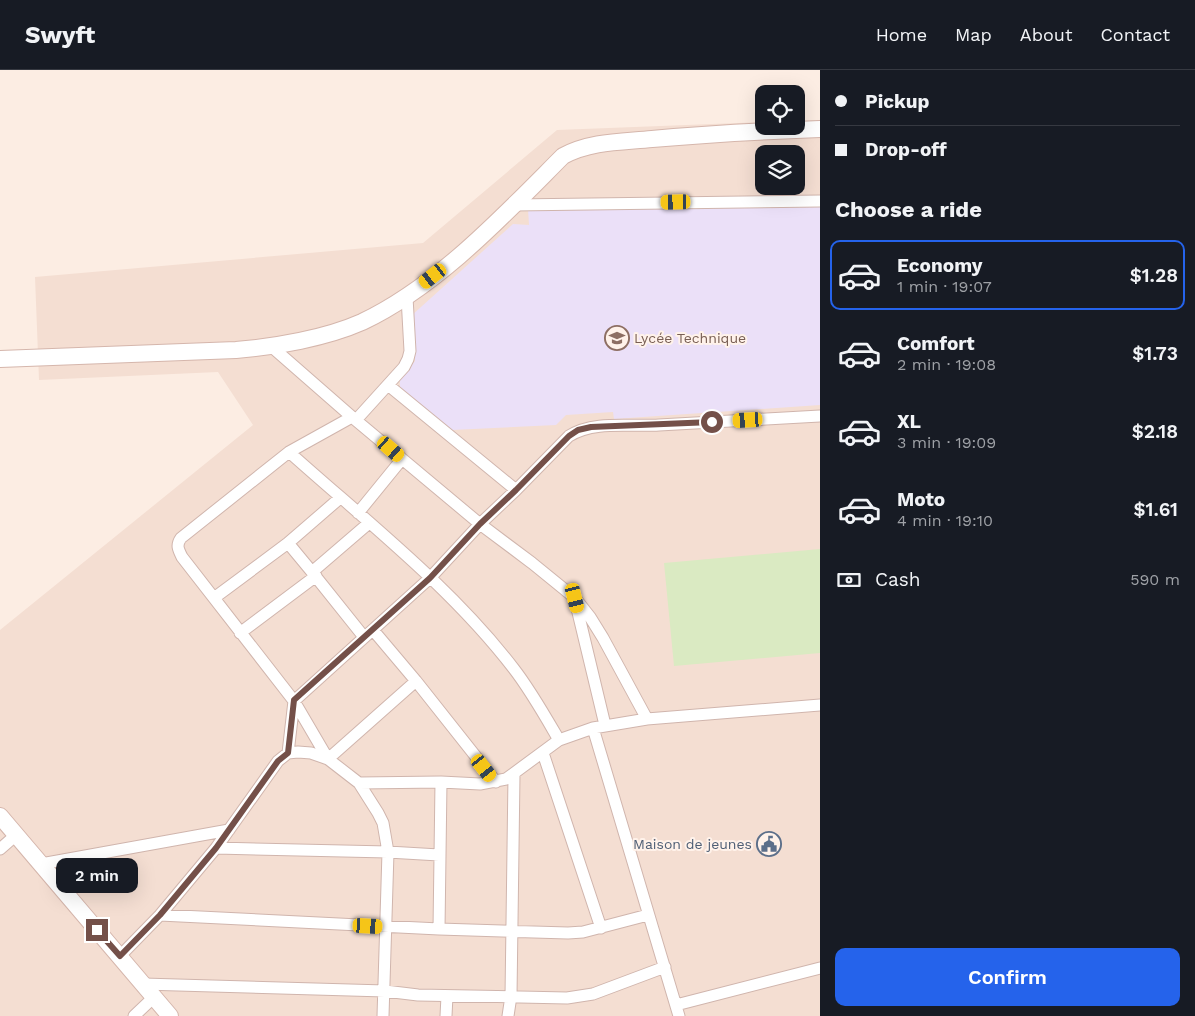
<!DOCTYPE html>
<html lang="en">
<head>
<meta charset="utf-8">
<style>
	body { margin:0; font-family:"Work Sans",sans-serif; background:#20242c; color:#f1f3f6; height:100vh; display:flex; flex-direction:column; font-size:19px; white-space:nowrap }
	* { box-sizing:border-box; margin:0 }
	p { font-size:16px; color:#9ea1a6 }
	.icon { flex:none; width:28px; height:28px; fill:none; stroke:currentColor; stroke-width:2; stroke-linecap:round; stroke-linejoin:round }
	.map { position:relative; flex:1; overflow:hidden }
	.drawer { display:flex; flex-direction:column; background:#171b24; width:375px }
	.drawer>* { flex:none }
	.guide { display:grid; align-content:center; height:110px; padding:0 15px; background:#171b24 }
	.fabs { position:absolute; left:755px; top:15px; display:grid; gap:10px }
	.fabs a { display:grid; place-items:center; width:50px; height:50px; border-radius:10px; background:#171b24; box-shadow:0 5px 20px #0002; font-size:25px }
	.end { position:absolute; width:22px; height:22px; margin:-11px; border:6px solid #745049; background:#fff; box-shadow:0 0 0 2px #fff }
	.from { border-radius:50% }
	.bubble { position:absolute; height:35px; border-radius:10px; background:#171b24; box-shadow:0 5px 20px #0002; font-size:16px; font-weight:600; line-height:35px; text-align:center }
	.car { position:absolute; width:15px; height:30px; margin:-15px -8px; border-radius:6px; box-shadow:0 0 4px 1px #0007; background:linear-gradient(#f5c518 24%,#345 0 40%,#f5c518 0 76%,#345 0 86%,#f5c518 0) }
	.guide b { display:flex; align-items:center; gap:18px; height:48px; font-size:19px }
	.guide b+b { border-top:1px solid #363941 }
	.guide i { width:12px; height:12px; background:#f1f3f6 }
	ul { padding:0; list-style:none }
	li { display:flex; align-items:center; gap:15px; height:70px; margin:0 10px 8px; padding:0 5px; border:2px solid transparent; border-radius:10px }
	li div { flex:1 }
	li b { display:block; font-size:19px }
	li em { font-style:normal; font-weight:600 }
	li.on { border-color:#2563eb }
	li>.icon { width:45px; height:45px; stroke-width:1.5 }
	h2 { padding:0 15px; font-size:22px; line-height:60px }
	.pay { display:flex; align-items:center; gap:12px; height:55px; padding:0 15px; font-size:19px }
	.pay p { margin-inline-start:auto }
	.button { display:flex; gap:10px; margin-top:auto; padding:10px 15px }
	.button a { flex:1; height:58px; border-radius:10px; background:#2563eb; color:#fff; font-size:20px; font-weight:600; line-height:58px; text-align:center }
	header { display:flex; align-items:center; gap:30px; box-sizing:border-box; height:70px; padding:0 25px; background:#171b24; border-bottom:1px solid #363941 }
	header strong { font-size:24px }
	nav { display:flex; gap:28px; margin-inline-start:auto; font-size:18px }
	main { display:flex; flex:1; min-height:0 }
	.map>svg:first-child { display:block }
	.residential { fill:#f4ded2; fill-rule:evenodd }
	.education { fill:#ebe0f8 }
	.green { fill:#daeac2 }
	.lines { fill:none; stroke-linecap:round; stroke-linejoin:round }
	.street-casing { stroke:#d0b5ad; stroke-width:13 }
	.secondary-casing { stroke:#d5b6ac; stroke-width:18 }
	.street { stroke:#fff; stroke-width:11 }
	.secondary { stroke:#fff; stroke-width:16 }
	.route { stroke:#745049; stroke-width:6 }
	.labels { text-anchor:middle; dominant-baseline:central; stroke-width:4; stroke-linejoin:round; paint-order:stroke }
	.education-label { font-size:14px; fill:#785e54; stroke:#fff2ea; text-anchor:start }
	.service-label { font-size:14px; fill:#4e5e75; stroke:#fff2ea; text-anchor:end }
</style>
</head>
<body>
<header>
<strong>Swyft</strong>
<nav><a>Home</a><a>Map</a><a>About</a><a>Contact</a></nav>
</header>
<main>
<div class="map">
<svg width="820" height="946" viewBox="0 0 820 946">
	<rect width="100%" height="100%" fill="#fcede3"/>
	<!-- residential -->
	<path class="residential" d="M820,50v896h-820v-386l253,-205 -35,-53 -179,8 -4,-103 388,-34 134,-113 207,-8v4h32v-5zM764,84h32v32h-32z"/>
	<!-- education -->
	<path class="education" d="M820,136v199l-206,14 -1,-7 -47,3 -10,10 -104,5 -52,-42v-9l15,-18 -4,-45 102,-92 16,1 -1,-16z"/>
	<!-- green -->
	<path class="green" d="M820,479v104l-146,13 -10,-103z"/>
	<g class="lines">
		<defs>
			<path id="street" d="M514,135l306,-4
				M272,277l80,70 128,107 52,39 43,35 15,19 13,21 44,81
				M388,315l128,105
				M352,347l-63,35 -108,86c-5,7 -3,11 1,19l112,144 34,58 88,-78
				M356,350l48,-53 4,-8 2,-8 -3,-54
				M289,382c77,69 162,135 225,217 17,22 31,47 45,71
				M358,443l44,-54
				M288,473l24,29 52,65
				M312,502l57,-49
				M214,528l74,-55 52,-45
				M575,530l30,125
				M373,560l43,51 80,101
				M240,563l76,-57
				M593,658l86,288
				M288,683l6,-52 136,-123 50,-54 36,-34 53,-54c25,-16 61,-9 90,-11 54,-3 107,-6 161,-9
				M543,683l58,175
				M359,713l19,30 5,10 5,29 -5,164
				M216,778l172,4 51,3
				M0,779l16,-14
				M41,794l188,-34
				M160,845l279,14 129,4 15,-1 65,-17
				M439,859l2,-147
				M120,886l40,-41 56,-67 62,-87 10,-8 10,-1 13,1 17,6 31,24 82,-1 39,2 26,-5 53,-39 34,-12 54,-9 173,-14
				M143,914l242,7 33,4 149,3 26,-4 72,-27
				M676,935l144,-37
				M134,946l20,-19
				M446,946l1,-20
				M508,946l3,-20 3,-221"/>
			<path id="secondary" d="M0,289l236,-9c39,-3 90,-12 126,-28 76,-36 142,-107 201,-166 28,-15 59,-14 89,-17 56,-5 112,-8 168,-10
				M0,746l170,200"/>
		</defs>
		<!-- street casing -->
		<use href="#street" class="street-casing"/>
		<!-- secondary casing -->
		<use href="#secondary" class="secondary-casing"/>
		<!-- street -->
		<use href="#street" class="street"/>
		<!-- secondary -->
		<use href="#secondary" class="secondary"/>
	</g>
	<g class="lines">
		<!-- route -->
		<path class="route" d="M97,860l23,26 40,-41 56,-67 62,-87 10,-8 6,-53 136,-122 50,-54 36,-34 53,-54 9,-6 13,-3 121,-5"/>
	</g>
	<!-- icons -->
	<defs>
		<symbol id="school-ring" viewBox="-11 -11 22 22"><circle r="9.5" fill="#fff2ea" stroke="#8d6e63" stroke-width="1.5"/><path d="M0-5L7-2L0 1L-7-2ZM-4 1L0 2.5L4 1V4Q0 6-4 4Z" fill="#8d6e63"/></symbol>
		<symbol id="civic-ring" viewBox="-11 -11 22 22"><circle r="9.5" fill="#fff2ea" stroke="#5c6f8a" stroke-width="1.5"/><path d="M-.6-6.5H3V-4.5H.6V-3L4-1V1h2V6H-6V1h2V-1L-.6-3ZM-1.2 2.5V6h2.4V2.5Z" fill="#5c6f8a"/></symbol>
	</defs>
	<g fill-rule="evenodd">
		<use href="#school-ring" x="603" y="254" width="28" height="28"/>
		<use href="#civic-ring" x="755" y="760" width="28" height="28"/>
	</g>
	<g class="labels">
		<!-- education labels -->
		<g class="education-label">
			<text x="634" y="268">Lycée Technique</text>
		</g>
		<!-- service labels -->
		<g class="service-label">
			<text x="752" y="774">Maison de jeunes</text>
		</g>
	</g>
</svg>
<div class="fabs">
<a><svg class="icon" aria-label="locate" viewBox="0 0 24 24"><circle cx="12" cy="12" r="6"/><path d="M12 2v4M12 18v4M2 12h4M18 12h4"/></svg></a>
<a><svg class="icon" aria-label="layers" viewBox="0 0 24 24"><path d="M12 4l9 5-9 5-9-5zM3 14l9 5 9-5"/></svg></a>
</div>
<i class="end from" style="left:712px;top:352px"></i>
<i class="end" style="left:97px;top:860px"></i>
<div class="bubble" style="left:56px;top:788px;width:82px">2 min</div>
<i class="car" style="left:676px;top:132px;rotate:269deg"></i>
<i class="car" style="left:433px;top:206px;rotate:232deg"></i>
<i class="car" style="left:748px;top:350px;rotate:267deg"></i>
<i class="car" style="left:391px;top:379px;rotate:131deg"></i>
<i class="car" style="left:575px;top:528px;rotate:166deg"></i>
<i class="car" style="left:484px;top:698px;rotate:142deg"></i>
<i class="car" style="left:368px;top:856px;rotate:93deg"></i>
</div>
<section class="drawer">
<div class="guide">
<b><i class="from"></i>Pickup</b>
<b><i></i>Drop-off</b>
</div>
<h2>Choose a ride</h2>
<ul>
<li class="on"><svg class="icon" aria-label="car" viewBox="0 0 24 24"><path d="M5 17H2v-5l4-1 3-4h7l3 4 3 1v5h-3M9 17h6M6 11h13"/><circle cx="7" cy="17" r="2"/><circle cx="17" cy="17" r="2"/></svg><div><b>Economy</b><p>1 min · 19:07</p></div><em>$1.28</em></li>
<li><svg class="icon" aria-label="car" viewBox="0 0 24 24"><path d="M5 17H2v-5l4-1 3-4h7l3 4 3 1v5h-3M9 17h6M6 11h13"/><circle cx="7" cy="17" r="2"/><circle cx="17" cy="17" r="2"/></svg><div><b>Comfort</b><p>2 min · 19:08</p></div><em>$1.73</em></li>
<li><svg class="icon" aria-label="car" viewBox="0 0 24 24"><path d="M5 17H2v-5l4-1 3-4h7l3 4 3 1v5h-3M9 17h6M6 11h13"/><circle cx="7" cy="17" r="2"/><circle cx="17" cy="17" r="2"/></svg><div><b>XL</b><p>3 min · 19:09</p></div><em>$2.18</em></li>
<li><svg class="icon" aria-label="car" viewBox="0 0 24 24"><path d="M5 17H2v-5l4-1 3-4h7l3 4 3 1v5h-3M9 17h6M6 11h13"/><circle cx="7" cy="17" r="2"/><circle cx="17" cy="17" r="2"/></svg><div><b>Moto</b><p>4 min · 19:10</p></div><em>$1.61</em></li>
</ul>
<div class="pay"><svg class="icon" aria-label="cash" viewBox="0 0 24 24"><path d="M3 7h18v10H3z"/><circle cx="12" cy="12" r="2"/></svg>Cash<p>590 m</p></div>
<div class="button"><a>Confirm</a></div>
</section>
</main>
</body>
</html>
